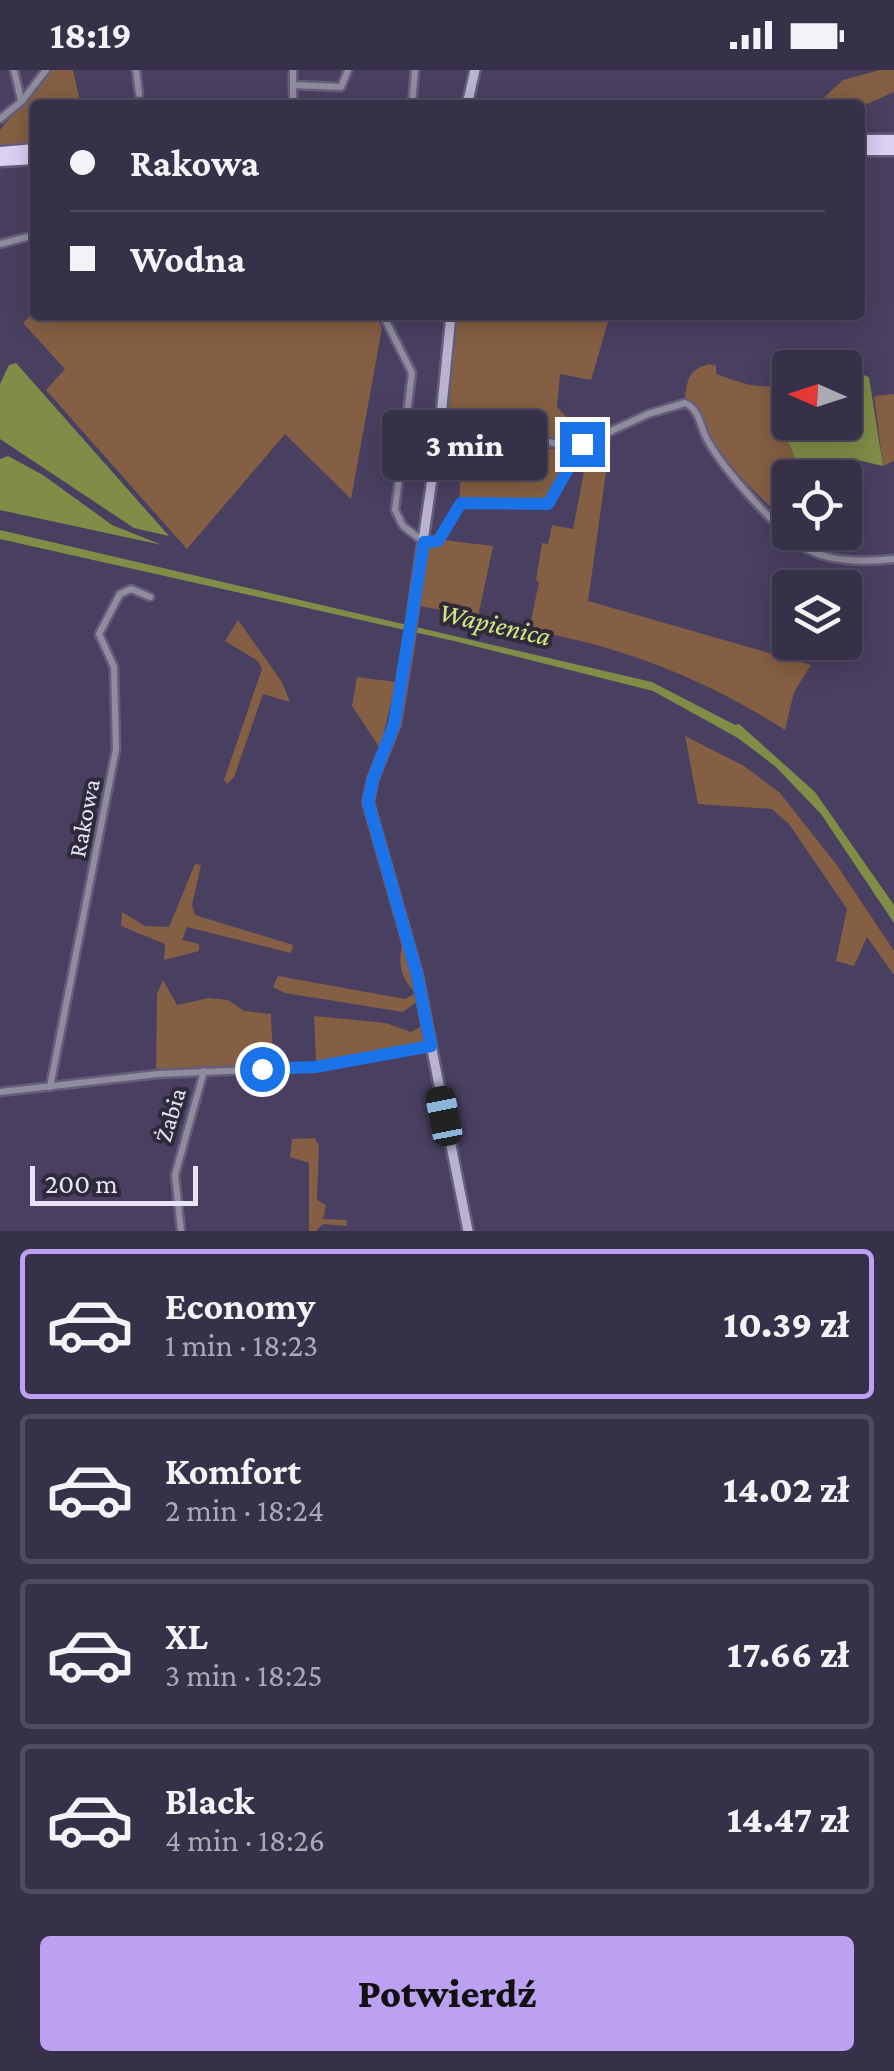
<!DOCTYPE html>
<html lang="pl">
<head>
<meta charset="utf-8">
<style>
	body { margin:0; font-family:"Crimson Pro",serif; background:#3e3850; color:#f1f3f6; height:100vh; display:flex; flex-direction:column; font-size:38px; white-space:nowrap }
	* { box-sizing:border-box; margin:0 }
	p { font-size:32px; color:#aaa9b4 }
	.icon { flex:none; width:55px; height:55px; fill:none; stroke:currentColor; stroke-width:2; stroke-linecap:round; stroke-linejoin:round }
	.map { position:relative; height:1161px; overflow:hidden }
	.details { display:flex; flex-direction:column; background:#373049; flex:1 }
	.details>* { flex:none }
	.top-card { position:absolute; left:30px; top:30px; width:835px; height:220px; border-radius:10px; box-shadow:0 5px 25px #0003,0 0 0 2px #514b61; display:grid; align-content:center; height:220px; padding:0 40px; background:#373049 }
	.needle { width:65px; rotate:273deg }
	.buttons { position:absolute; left:772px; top:280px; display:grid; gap:20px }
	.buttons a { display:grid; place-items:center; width:90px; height:90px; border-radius:10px; background:#373049; box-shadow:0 5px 25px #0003,0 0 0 2px #514b61; font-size:50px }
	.scale { position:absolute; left:30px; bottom:25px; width:168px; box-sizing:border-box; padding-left:10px; border:5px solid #e7e2f7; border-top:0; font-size:28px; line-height:35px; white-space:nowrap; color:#e7e2f7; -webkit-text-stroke:8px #2e2a39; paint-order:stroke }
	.end { position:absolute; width:45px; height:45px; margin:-22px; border:12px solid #1a73e8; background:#fff; box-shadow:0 0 0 5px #fff }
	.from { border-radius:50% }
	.bubble { position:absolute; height:70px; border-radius:10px; background:#373049; box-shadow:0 5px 25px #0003,0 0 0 2px #514b61; font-size:32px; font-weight:800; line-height:70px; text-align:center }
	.car { position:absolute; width:30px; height:60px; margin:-30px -15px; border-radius:12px; box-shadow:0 0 8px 2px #0007; background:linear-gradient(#222 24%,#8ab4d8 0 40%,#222 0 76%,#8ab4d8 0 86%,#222 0) }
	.top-card b { display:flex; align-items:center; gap:35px; height:95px; font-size:38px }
	.top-card b+b { border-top:2px solid #514b61 }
	.top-card i { width:25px; height:25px; background:#f1f3f6 }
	ul { padding:18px 0 0; list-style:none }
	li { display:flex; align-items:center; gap:30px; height:150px; margin:0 20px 15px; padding:0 20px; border:5px solid #514b61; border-radius:10px }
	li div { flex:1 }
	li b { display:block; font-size:38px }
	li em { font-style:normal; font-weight:800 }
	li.current { border-color:#bca0f2 }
	li>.icon { width:90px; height:90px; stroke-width:1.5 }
	.primary-button { display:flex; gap:20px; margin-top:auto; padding:20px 40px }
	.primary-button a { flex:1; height:115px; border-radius:10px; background:#bca0f2; color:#111; font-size:40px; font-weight:800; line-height:115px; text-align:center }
	.status { display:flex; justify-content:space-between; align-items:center; height:70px; padding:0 50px; background:#373049; direction:ltr }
	.status svg { height:28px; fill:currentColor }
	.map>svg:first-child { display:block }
	.green { fill:#845f43 }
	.water { fill:#818c47 }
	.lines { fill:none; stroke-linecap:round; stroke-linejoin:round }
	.street-casing { stroke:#655d7c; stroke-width:11 }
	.secondary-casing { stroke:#655d7c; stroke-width:14 }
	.primary-casing { stroke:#655d7c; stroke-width:15 }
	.street { stroke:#908c9d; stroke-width:6 }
	.secondary { stroke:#b9b3ce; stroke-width:9 }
	.primary { stroke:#d9d0f3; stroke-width:10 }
	.route { stroke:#1a73e8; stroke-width:12 }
	.labels { text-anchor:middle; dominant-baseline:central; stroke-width:8; stroke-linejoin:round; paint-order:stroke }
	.street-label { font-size:25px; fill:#e7e2f7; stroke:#2e2a39 }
	.water-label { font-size:28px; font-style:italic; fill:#d5e584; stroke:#2e2a39 }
</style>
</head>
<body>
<div class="status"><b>18:19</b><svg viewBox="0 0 49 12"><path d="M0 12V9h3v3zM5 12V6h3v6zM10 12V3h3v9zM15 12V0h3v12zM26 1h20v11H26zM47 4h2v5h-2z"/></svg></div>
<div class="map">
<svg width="894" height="1161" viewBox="0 0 894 1161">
	<rect width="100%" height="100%" fill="#494061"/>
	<!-- green -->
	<path class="green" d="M49,0h24l8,35h-46v39l-35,3v-17z
		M880,0h14v22l-34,15 -44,-2 27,-25z
		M35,241v4h340l7,13 -31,171 -66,-65 -98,115 -141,-159 19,-21 -42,-46z
		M457,245h153l-19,65 -31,-6 -3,33 14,15 7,20 -108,-20 -23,-11z
		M709,294l7,2v8c26,9 47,19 73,6l-7,8 1,25 -10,17 13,5 14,35 8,4 -1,3 -17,1v48c-27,-27 -55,-51 -76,-83 -11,-16 -11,-37 -29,-46 3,-20 4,-27 24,-33z
		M894,324v67l-11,5 -9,-70z
		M611,367l-23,164 223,64 -17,27 -9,38c-79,-51 -164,-84 -256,-100l10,-48 -3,-2 6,-37 6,1 4,-19 21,4 16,-83z
		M463,370l111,11 -28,50h-87z
		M443,470l50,6 -15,71 -58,-11 8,-58 8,-1z
		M238,550l44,62 8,20 -27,-8 -29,83 -7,7 -3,-4 38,-111 -4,-8 -33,-20z
		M357,607l39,5 -16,66 -28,-42z
		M685,666l59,30 36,27 56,71 58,87v24l-27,-38 -13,29 -18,-5 11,-52 -58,-85 -17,-15 -74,-5z
		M195,794l6,1 -9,40 3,10 98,30 -2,8 -104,-26 -5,13 17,4v7l-35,9 1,-16 -44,-18 1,-14 23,14 24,1z
		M403,872l15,59 -15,11 -118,-19 -12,-6 5,-11 127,23 11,-6c-15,-14 -19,-30 -13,-51z
		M163,910l14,25 32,-7 19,2 16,11 27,3 2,49 -117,8 1,-77z
		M314,946l72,7 25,9 11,-6 4,16 -110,19z
		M315,1068l4,8 -2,54 9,5 -3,14 23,1 1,6 -24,-2 -7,7h-7v-68l-19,-6 2,-18z"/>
	<!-- water -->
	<path class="water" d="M16,293l153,173 -35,-8 -134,-89v-55l9,-19z
		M845,298l24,9 14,89 -26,-6 -21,10 2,7h-31l-7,-7 -14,-34 -14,-6 -3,-7 14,-11 -1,-24 8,-9v43h55z
		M8,386l35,19 69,50 50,20 -162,-35v-51z
		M0,460l652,152 83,43 4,-1 76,68 79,113v18l-73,-109 -45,-47 -38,-29 -85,-47 -199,-50 -454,-102z"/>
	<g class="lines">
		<defs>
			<path id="street" d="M14,0l7,30
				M136,0l3,24
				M293,15l48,2 7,-17
				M293,35v-35
				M412,35l3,-35
				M0,49l22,-18 24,-31
				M0,174l35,-9
				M383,245l29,58 -17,137 8,16 21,16 14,-1 23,-38 87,1 35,-60 65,-30 37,-11c15,6 15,25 23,38 16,29 67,86 94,105 25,17 64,16 92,13
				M441,346l33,20 51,2 54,9
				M50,1017l66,-338 -2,-82 -15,-33 21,-40 11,-5 19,8
				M0,1022l158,-18 157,-7 116,-21
				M181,1161l-6,-56 29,-104"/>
			<path id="secondary" d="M467,35l8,-35
				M451,245l-10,101 -33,230 -13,78 -22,55 -5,23 49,172 51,257"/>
			<path id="primary" d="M860,70h34
				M860,80h34
				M0,82l35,-3
				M0,91l35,-2"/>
		</defs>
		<!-- street casing -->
		<use href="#street" class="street-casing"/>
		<!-- secondary casing -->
		<use href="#secondary" class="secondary-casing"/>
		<!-- primary casing -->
		<use href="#primary" class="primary-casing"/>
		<!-- street -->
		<use href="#street" class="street"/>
		<!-- secondary -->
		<use href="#secondary" class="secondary"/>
		<!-- primary -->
		<use href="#primary" class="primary"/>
	</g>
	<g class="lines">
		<!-- route -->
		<path class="route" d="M262,999l53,-2 116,-21 -14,-72 -49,-172 5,-23 21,-55 30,-182 14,-1 23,-38 87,1 34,-60"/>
	</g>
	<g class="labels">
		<!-- street labels -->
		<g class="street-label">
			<text transform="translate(84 748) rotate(-79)">Rakowa</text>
			<text transform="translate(170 1045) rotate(-73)">Żabia</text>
		</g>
		<!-- water labels -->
		<g class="water-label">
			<text transform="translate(495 554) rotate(13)">Wapienica</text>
		</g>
	</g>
</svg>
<div class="buttons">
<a><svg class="needle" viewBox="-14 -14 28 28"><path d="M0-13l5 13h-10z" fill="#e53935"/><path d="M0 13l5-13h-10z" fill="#aaa9b4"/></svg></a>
<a><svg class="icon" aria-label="locate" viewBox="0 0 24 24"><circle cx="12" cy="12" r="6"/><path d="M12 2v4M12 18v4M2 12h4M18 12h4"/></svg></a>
<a><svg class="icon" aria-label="layers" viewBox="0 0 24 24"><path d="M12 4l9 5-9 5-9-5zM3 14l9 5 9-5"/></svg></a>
</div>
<div class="scale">200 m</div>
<i class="end from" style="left:262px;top:999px"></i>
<i class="end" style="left:582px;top:374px"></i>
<div class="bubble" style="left:382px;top:340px;width:165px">3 min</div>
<i class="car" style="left:444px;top:1046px;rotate:349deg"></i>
<div class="top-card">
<b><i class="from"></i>Rakowa</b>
<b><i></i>Wodna</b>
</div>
</div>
<section class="details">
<ul>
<li class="current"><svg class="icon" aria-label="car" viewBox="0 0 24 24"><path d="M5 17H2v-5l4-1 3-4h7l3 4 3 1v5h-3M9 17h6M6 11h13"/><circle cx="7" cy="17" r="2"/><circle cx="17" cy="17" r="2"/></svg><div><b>Economy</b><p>1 min · 18:23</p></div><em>10.39 zł</em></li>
<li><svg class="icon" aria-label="car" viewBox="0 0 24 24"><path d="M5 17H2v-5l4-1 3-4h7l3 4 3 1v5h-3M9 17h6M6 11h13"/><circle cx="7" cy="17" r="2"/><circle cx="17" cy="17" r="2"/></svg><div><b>Komfort</b><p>2 min · 18:24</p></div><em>14.02 zł</em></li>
<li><svg class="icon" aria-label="car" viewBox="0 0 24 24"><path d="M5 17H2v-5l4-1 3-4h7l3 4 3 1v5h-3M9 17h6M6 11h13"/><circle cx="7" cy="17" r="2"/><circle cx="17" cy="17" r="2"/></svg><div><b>XL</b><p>3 min · 18:25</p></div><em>17.66 zł</em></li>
<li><svg class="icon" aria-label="car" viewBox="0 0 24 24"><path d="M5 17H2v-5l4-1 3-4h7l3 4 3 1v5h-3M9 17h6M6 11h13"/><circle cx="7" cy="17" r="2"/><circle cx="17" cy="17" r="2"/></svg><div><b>Black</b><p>4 min · 18:26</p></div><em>14.47 zł</em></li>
</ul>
<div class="primary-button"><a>Potwierdź</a></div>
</section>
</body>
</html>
